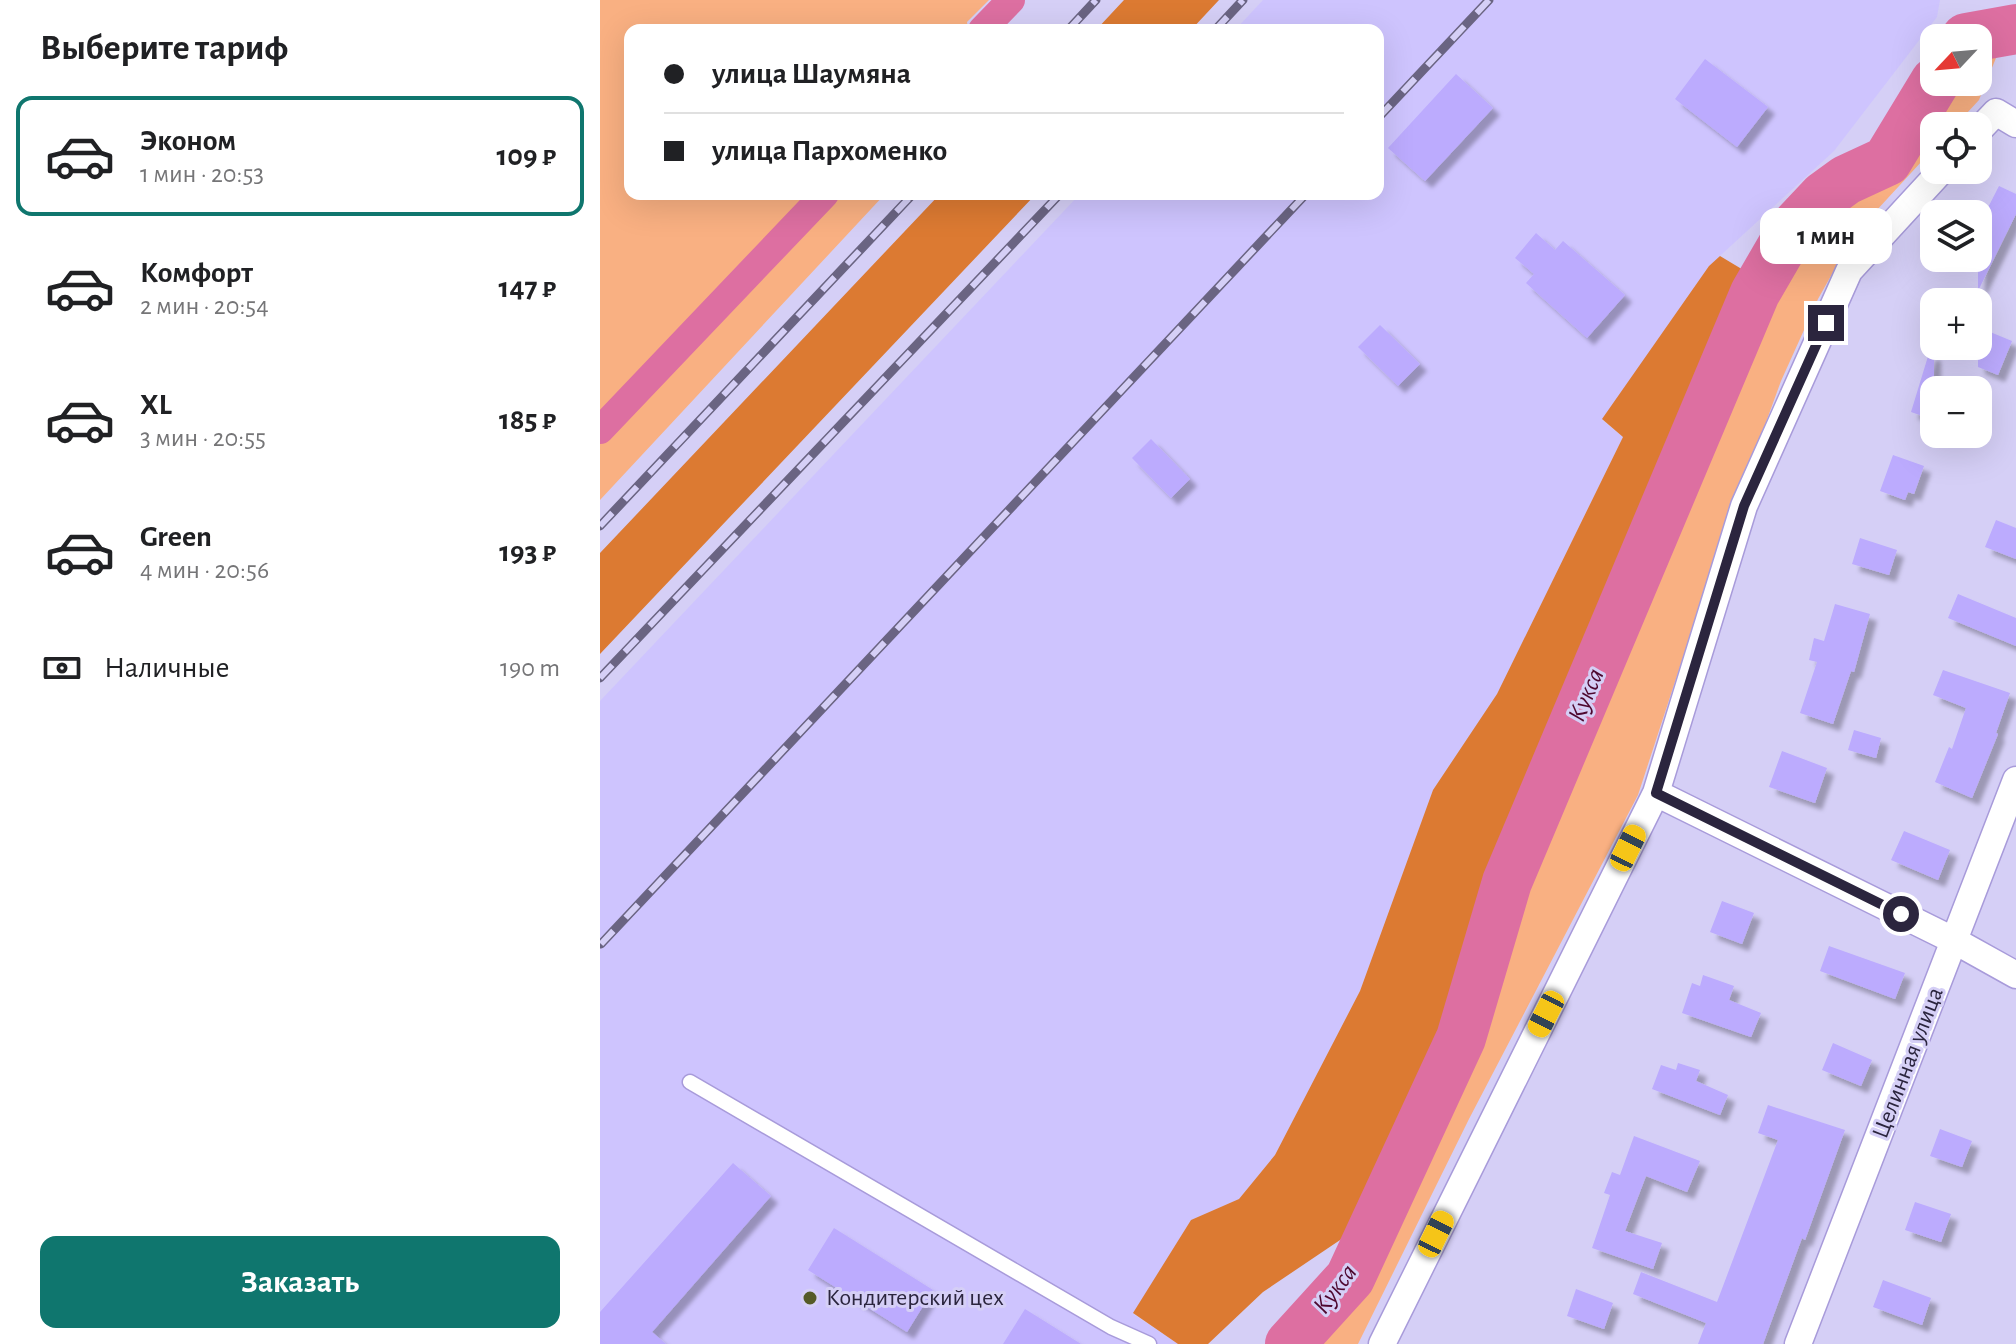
<!DOCTYPE html>
<html lang="ru">
<head>
<meta charset="utf-8">
<style>
	body { margin:0; font-family:"Alegreya Sans",sans-serif; background:#f6f6f6; color:#202124; height:100vh; display:flex; flex-direction:column; font-size:30px; white-space:nowrap }
	* { box-sizing:border-box; margin:0 }
	p { font-size:26px; color:#757577 }
	.icon { flex:none; width:44px; height:44px; fill:none; stroke:currentColor; stroke-width:2; stroke-linecap:round; stroke-linejoin:round }
	.map { position:relative; flex:1; overflow:hidden }
	.side { display:flex; flex-direction:column; background:#fff; width:600px }
	.side>* { flex:none }
	.banner { position:absolute; left:24px; top:24px; width:760px; height:176px; border-radius:16px; box-shadow:0 8px 32px #0002; display:grid; align-content:center; height:176px; padding:0 40px; background:#fff }
	.needle { width:52px; rotate:244deg }
	.buttons { position:absolute; left:1320px; top:24px; display:grid; gap:16px }
	.buttons a { display:grid; place-items:center; width:72px; height:72px; border-radius:16px; background:#fff; box-shadow:0 8px 32px #0002; font-size:40px }
	.end { position:absolute; width:36px; height:36px; margin:-18px; border:10px solid #2b253e; background:#fff; box-shadow:0 0 0 4px #fff }
	.from { border-radius:50% }
	.bubble { position:absolute; height:56px; border-radius:16px; background:#fff; box-shadow:0 8px 32px #0002; font-size:26px; font-weight:700; line-height:56px; text-align:center }
	.car { position:absolute; width:24px; height:48px; margin:-24px -12px; border-radius:10px; box-shadow:0 0 6px 2px #0007; background:linear-gradient(#f5c518 24%,#345 0 40%,#f5c518 0 76%,#345 0 86%,#f5c518 0) }
	.banner b { display:flex; align-items:center; gap:28px; height:76px; font-size:30px }
	.banner b+b { border-top:2px solid #e0e0e0 }
	.banner i { width:20px; height:20px; background:#202124 }
	ul { padding:0; list-style:none }
	li { display:flex; align-items:center; gap:24px; height:120px; margin:0 16px 12px; padding:0 24px; border:4px solid transparent; border-radius:16px }
	li div { flex:1 }
	li b { display:block; font-size:30px }
	li em { font-style:normal; font-weight:700 }
	li.active { border-color:#0f766e }
	li>.icon { width:72px; height:72px; stroke-width:1.5 }
	h2 { padding:0 40px; font-size:36px; line-height:96px }
	.pay { display:flex; align-items:center; gap:20px; height:88px; padding:0 40px; font-size:30px }
	.pay p { margin-inline-start:auto }
	.cta { display:flex; gap:16px; margin-top:auto; padding:16px 40px }
	.cta a { flex:1; height:92px; border-radius:16px; background:#0f766e; color:#fff; font-size:32px; font-weight:700; line-height:92px; text-align:center }
	main { display:flex; flex:1; min-height:0 }
	.map>svg:first-child { display:block }
	.built { fill:#cec4fe }
	.green { fill:#f9b082 }
	.forest { fill:#dc7a32 }
	.lines { fill:none; stroke-linecap:round; stroke-linejoin:round }
	.canal { stroke:#dd6fa1; stroke-width:28 }
	.river { stroke:#dd6fa1; stroke-width:50 }
	.building { fill:#bcabfe; filter:url(#shadow) }
	.service-casing { stroke:#a89bda; stroke-width:17 }
	.minor-casing { stroke:#a89bda; stroke-width:29 }
	.service { stroke:#fff; stroke-width:14 }
	.minor { stroke:#fff; stroke-width:26 }
	.rail-casing { stroke:#6a6482; stroke-width:9 }
	.rail { stroke:#d5cff6; stroke-width:6; stroke-dasharray:18; stroke-linecap:butt }
	.route { stroke:#2b253e; stroke-width:10 }
	.poi-dot { fill:#555a27; stroke:#d5cff6; stroke-width:3 }
	.labels { text-anchor:middle; dominant-baseline:central; stroke-width:6; stroke-linejoin:round; paint-order:stroke }
	.street-label { font-size:24px; fill:#2b253e; stroke:#d5cff6 }
	.poi-label { font-size:24px; fill:#2b253e; stroke:#d5cff6; text-anchor:start }
	.water-label { font-size:26px; font-style:italic; fill:#4e082f; stroke:#d5cff6 }
</style>
</head>
<body>
<main>
<section class="side">
<h2>Выберите тариф</h2>
<ul>
<li class="active"><svg class="icon" aria-label="car" viewBox="0 0 24 24"><path d="M5 17H2v-5l4-1 3-4h7l3 4 3 1v5h-3M9 17h6M6 11h13"/><circle cx="7" cy="17" r="2"/><circle cx="17" cy="17" r="2"/></svg><div><b>Эконом</b><p>1 мин · 20:53</p></div><em>109 ₽</em></li>
<li><svg class="icon" aria-label="car" viewBox="0 0 24 24"><path d="M5 17H2v-5l4-1 3-4h7l3 4 3 1v5h-3M9 17h6M6 11h13"/><circle cx="7" cy="17" r="2"/><circle cx="17" cy="17" r="2"/></svg><div><b>Комфорт</b><p>2 мин · 20:54</p></div><em>147 ₽</em></li>
<li><svg class="icon" aria-label="car" viewBox="0 0 24 24"><path d="M5 17H2v-5l4-1 3-4h7l3 4 3 1v5h-3M9 17h6M6 11h13"/><circle cx="7" cy="17" r="2"/><circle cx="17" cy="17" r="2"/></svg><div><b>XL</b><p>3 мин · 20:55</p></div><em>185 ₽</em></li>
<li><svg class="icon" aria-label="car" viewBox="0 0 24 24"><path d="M5 17H2v-5l4-1 3-4h7l3 4 3 1v5h-3M9 17h6M6 11h13"/><circle cx="7" cy="17" r="2"/><circle cx="17" cy="17" r="2"/></svg><div><b>Green</b><p>4 мин · 20:56</p></div><em>193 ₽</em></li>
</ul>
<div class="pay"><svg class="icon" aria-label="cash" viewBox="0 0 24 24"><path d="M3 7h18v10H3z"/><circle cx="12" cy="12" r="2"/></svg>Наличные<p>190 m</p></div>
<div class="cta"><a>Заказать</a></div>
</section>
<div class="map">
<svg width="1416" height="1344" viewBox="0 0 1416 1344">
	<defs>
		<filter id="shadow"><feDropShadow dx="7" dy="7" stdDeviation="2" flood-color="#0004"/></filter>
	</defs>
	<rect width="100%" height="100%" fill="#d5cff6"/>
	<!-- built -->
	<path class="built" d="M663,0h677l-3,17 -103,134 -125,115 -107,154 21,17 -126,257 -64,96 -73,201 -85,164 -36,44 -48,21 -58,94 45,30h-578v-643l480,-507h298v-164h-143z"/>
	<!-- green -->
	<path class="green" d="M0,0h389l-22,22 1,8h-338v164h255l-285,306z
		M1378,47l22,1 -21,52 -24,26h-21v22l-58,63 -30,38 -28,50 -37,82 -76,209 -67,205 -169,324 -111,225h-55l60,-69 117,-257 45,-150 248,-583 65,-83 53,-31 61,-89h26z"/>
	<!-- forest -->
	<path class="forest" d="M524,0h95l-28,30h-95z
		M340,194h96l-436,460v-101z
		M1120,256l30,18 -69,167 -130,285 -51,142 -51,166 -100,200 -86,58 -55,52h-30l-45,-31 58,-93 48,-21 36,-44 85,-164 73,-201 64,-96 126,-257 -21,-18 107,-153z"/>
	<g class="lines">
		<!-- canal -->
		<path class="canal" d="M382,30l29,-30
			M0,430l225,-236"/>
		<!-- river -->
		<path class="river" d="M1366,38l50,-9
			M690,1344l60,-66 111,-240 46,-156 248,-589 36,-62 33,-35 22,-16 41,-19 48,-79"/>
	</g>
	<!-- building -->
	<path class="building" d="M1105,59l63,48 -31,40 -62,-48z
		M856,74l37,34 -68,73 -37,-33z
		M1399,186l17,8v20l-38,77v-64z
		M936,233l19,17 8,-9 62,54 -38,43 -61,-55 8,-9 -19,-16z
		M780,325l40,39 -22,22 -40,-39z
		M1378,327l34,14 -14,34 -20,-8z
		M1329,353l5,1v66l-23,-8z
		M551,439l39,40 -19,19 -39,-40z
		M1293,455l31,11 -10,28 -6,-2 -3,8 -25,-9z
		M1396,520l20,8v31l-31,-12z
		M1260,538l37,12 -8,25 -37,-11z
		M1358,594l58,24v28l-68,-28z
		M1235,604l35,10 -16,58 -3,-1 -18,53 -33,-11 17,-51 -8,-2 5,-22 10,3z
		M1343,670l67,23 -14,40 2,1 -26,64 -37,-16 14,-35 3,2 14,-41 -33,-13z
		M1254,730l27,8 -5,20 -28,-8z
		M1182,751l45,17 -12,35 -46,-16z
		M1304,831l46,19 -12,30 -47,-20z
		M1122,901l32,12 -12,31 -32,-12z
		M1229,946l76,27 -10,26 -75,-28z
		M1103,975l31,11 -5,14 32,13 -10,24 -69,-24 10,-30 8,3z
		M1233,1043l39,17 -11,26 -39,-16z
		M1078,1063l22,7 -4,11 32,14 -8,20 -68,-26 9,-24 15,5z
		M1168,1105l77,25 -40,110 -3,-2 -39,106h-65l8,-21 -73,-29 8,-22 76,30 61,-162 -20,-7z
		M1340,1129l32,12 -10,26 -32,-11z
		M1034,1136l66,25 -13,31 -41,-16 -21,55 37,12 -9,26 -61,-21 18,-53 -6,-2 8,-21 8,3z
		M133,1163l38,33 -119,136 14,12h-66v-32z
		M1315,1202l36,12 -10,28 -36,-12z
		M234,1228l99,62 -26,42 -99,-62z
		M1283,1280l48,18 -9,27 -49,-18z
		M976,1289l37,14 -9,26 -37,-13z
		M425,1309l56,35h-78z"/>
	<g class="lines">
		<defs>
			<path id="service" d="M90,1082l421,245 38,17"/>
			<path id="minor" d="M1378,131l18,-19 20,12
				M1056,793l299,148 61,34
				M782,1344l274,-551 88,-287 105,-235 93,-101
				M1198,1344l218,-564"/>
		</defs>
		<!-- service casing -->
		<use href="#service" class="service-casing"/>
		<!-- minor casing -->
		<use href="#minor" class="minor-casing"/>
		<!-- service -->
		<use href="#service" class="service"/>
		<!-- minor -->
		<use href="#minor" class="minor"/>
		<defs>
			<path id="rail" d="M468,30l28,-30
				M615,30l28,-30
				M778,118l111,-118
				M0,526l313,-332
				M0,678l460,-484
				M1,944l705,-750"/>
		</defs>
		<!-- rail casing -->
		<use href="#rail" class="rail-casing"/>
		<!-- rail -->
		<use href="#rail" class="rail"/>
	</g>
	<g class="lines">
		<!-- route -->
		<path class="route" d="M1226,323l-82,183 -88,287 245,121"/>
	</g>
	<!-- markers -->
	<circle class="poi-dot" cx="210" cy="1298" r="8"/>
	<g class="labels">
		<!-- street labels -->
		<g class="street-label">
			<text transform="translate(1308 1063) rotate(-69)">Целинная улица</text>
		</g>
		<!-- poi labels -->
		<g class="poi-label">
			<text x="226" y="1298">Кондитерский цех</text>
		</g>
		<!-- water labels -->
		<g class="water-label">
			<text transform="translate(986 695) rotate(-67)">Кукса</text>
			<text transform="translate(735 1289) rotate(-53)">Кукса</text>
		</g>
	</g>
</svg>
<div class="buttons">
<a><svg class="needle" viewBox="-14 -14 28 28"><path d="M0-13l5 13h-10z" fill="#e53935"/><path d="M0 13l5-13h-10z" fill="#757577"/></svg></a>
<a><svg class="icon" aria-label="locate" viewBox="0 0 24 24"><circle cx="12" cy="12" r="6"/><path d="M12 2v4M12 18v4M2 12h4M18 12h4"/></svg></a>
<a><svg class="icon" aria-label="layers" viewBox="0 0 24 24"><path d="M12 4l9 5-9 5-9-5zM3 14l9 5 9-5"/></svg></a>
<a>+</a>
<a>−</a>
</div>
<i class="end from" style="left:1301px;top:914px"></i>
<i class="end" style="left:1226px;top:323px"></i>
<div class="bubble" style="left:1160px;top:208px;width:132px">1 мин</div>
<i class="car" style="left:1028px;top:848px;rotate:26deg"></i>
<i class="car" style="left:946px;top:1014px;rotate:207deg"></i>
<i class="car" style="left:836px;top:1234px;rotate:26deg"></i>
<div class="banner">
<b><i class="from"></i>улица Шаумяна</b>
<b><i></i>улица Пархоменко</b>
</div>
</div>
</main>
</body>
</html>
